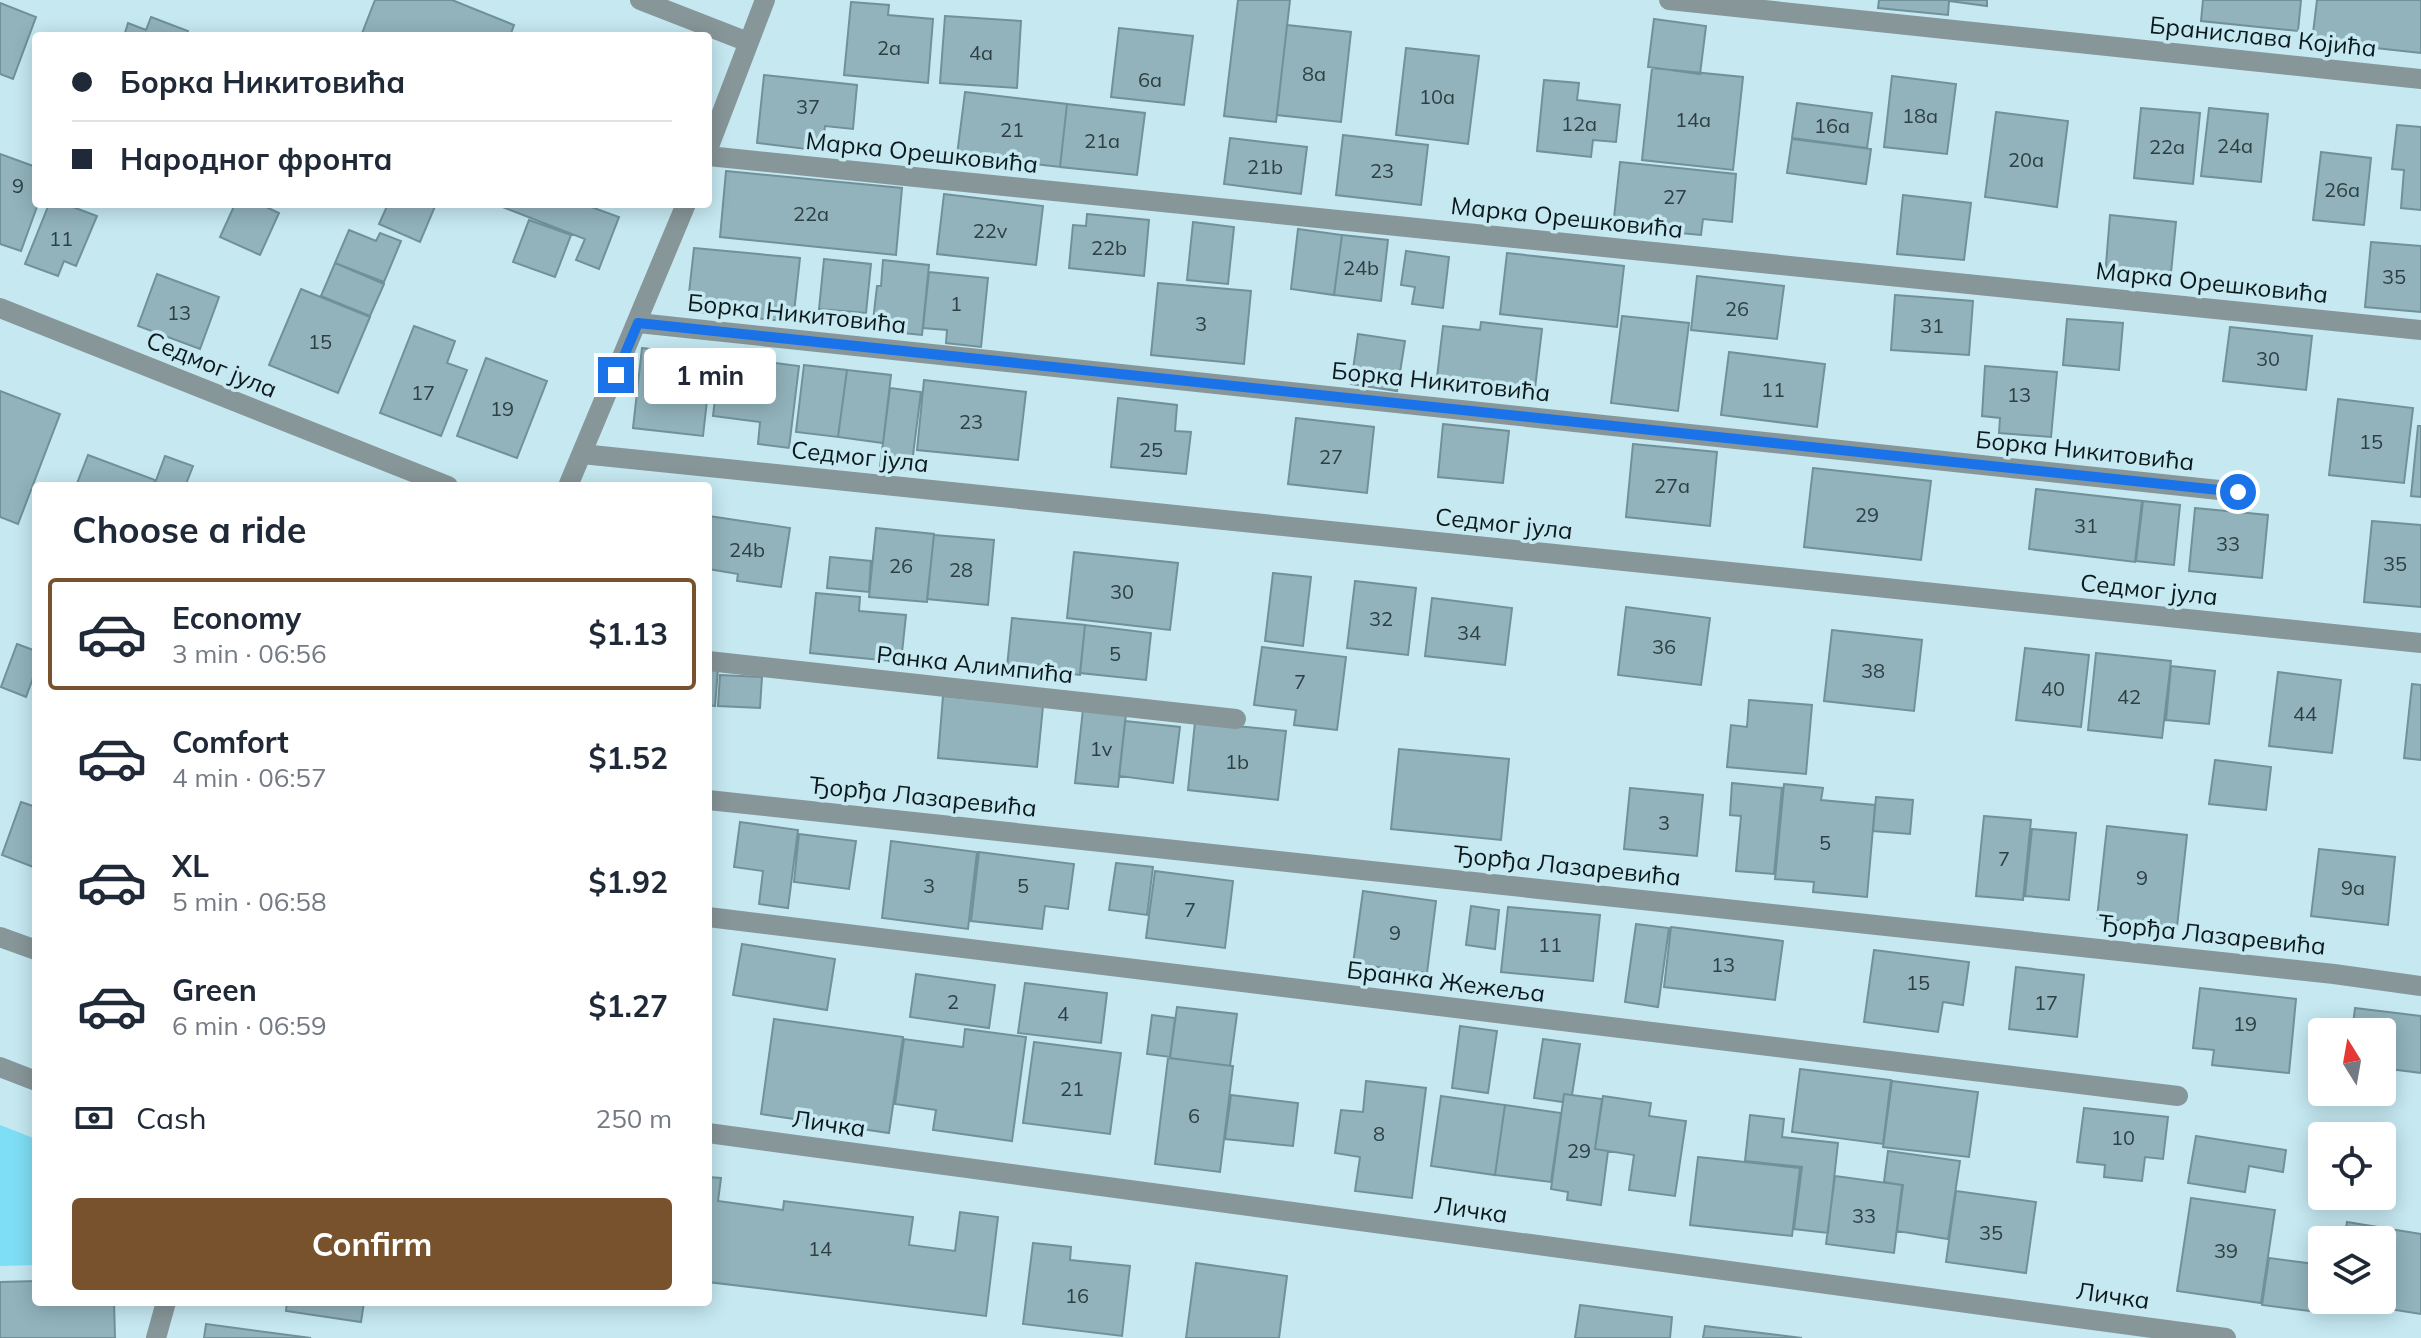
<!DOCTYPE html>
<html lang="en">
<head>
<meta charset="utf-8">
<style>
	body { margin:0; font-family:Mulish,sans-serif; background:#f6f6f7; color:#1f2937; height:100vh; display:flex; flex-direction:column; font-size:30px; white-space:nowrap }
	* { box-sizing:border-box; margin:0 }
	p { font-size:26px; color:#747a83 }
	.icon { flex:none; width:44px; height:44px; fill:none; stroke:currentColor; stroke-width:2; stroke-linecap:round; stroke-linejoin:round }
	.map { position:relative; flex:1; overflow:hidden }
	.drawer { position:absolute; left:32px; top:482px; width:680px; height:824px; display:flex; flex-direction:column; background:#fff; border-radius:8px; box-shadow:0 4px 20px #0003 }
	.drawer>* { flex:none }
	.banner { position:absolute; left:32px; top:32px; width:680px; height:176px; border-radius:8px; box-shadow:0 4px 20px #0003; display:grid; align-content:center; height:176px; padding:0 40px; background:#fff }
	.needle { width:52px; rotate:349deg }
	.fabs { position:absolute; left:2308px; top:1018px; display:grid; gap:16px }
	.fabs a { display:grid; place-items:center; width:88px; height:88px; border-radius:8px; background:#fff; box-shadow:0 4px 20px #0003; font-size:40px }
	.end { position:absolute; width:36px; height:36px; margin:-18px; border:10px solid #1a73e8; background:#fff; box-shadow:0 0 0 4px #fff }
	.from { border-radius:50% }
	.bubble { position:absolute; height:56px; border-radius:8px; background:#fff; box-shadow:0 4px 20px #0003; font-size:26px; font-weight:700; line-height:56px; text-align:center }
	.banner b { display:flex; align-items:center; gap:28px; height:76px; font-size:30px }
	.banner b+b { border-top:2px solid #e0e1e3 }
	.banner i { width:20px; height:20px; background:#1f2937 }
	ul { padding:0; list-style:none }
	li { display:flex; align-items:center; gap:24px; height:112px; margin:0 16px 12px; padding:0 24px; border:4px solid transparent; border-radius:8px }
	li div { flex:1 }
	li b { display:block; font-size:30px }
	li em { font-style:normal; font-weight:700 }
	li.active { border-color:#77522d }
	li>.icon { width:72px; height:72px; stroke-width:1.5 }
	h2 { padding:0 40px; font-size:36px; line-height:96px }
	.pay { display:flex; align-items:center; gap:20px; height:88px; padding:0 40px; font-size:30px }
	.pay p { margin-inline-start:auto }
	.action { display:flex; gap:16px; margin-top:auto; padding:16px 40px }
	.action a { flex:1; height:92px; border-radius:8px; background:#77522d; color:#fff; font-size:32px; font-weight:700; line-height:92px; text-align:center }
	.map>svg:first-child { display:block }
	.green { fill:#7edef5 }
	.building { fill:#92b3bc; stroke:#709199; stroke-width:2 }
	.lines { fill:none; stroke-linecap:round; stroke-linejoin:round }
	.service { stroke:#879699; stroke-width:20 }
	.minor { stroke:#879699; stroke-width:20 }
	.route { stroke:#1a73e8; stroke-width:10 }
	.labels { text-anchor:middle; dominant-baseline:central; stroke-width:7; stroke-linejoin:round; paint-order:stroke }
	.number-label { font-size:20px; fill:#2e4044 }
	.street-label { font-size:24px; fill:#0c191c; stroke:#c5e8f1 }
</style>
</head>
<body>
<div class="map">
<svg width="2421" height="1338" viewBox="0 0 2421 1338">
	<rect width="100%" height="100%" fill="#c5e8f1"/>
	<!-- green -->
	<path class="green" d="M0,1125l36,14v126l-36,1z"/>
	<!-- building -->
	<path class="building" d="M375,0h77l62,25 -4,11h-149z
		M1238,0h52l-14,122 -52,-6z
		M1879,0h108v6l-38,-5 -1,14 -70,-7z
		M2203,0h98l-3,31 -97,-10z
		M2317,0h104v53l-109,-12z
		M851,2l38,3 -1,10 45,4 -5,64 -84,-8z
		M0,3l36,14 -23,62 -13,-5z
		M945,16l76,5 -4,67 -77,-5z
		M151,17l37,14 -2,5h-62l4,-13 18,7z
		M1654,19l52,7 -6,48 -52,-7z
		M1287,25l64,7 -10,90 -64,-7z
		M1119,28l74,8 -9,69 -73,-8z
		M1406,48l73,8 -11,88 -72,-9z
		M1652,68l91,9 -10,93 -91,-10z
		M764,75l93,10 -4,44 -28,-3 -3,25 -65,-8z
		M1892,76l64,8 -9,70 -63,-7z
		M1544,80l35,3 -2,17 43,5 -4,37 -23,-2 -2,17 -54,-6z
		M965,92l102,12 -7,63 -103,-12z
		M1797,103l75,10 -5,35 -75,-10z
		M1067,104l78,9 -8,62 -77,-8z
		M2141,108l59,5 -7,71 -59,-6z
		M2209,108l59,6 -7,68 -60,-6z
		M1996,112l72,9 -11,86 -72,-10z
		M2397,125l24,2v83l-20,-2 3,-38 -12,-1z
		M1343,135l85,10 -7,60 -85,-10z
		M1230,138l77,9 -6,47 -77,-10z
		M1792,139l79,10 -5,35 -79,-11z
		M2321,152l50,6 -7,67 -51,-5z
		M0,154l36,13v37h2l-17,47 -21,-7z
		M1620,162l116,12 -4,48 -29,-3 -2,16 -88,-8z
		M726,171l176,17 -6,67 -176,-18z
		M944,194l99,12 -7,59 -99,-11z
		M1903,195l68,8 -7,57 -67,-6z
		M49,204h16l32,12 -21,50 -12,-5 -6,15 -33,-12z
		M235,204h25l19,9 -19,42 -40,-18z
		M388,204h48l-16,38 -41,-18z
		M495,204h88l36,13 -20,52 -23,-9 9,-21z
		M1087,214l62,6 -5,56 -75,-8 4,-43 13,1z
		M2110,215l66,7 -6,61 -65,-6z
		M529,220l42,15 -16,42 -42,-15z
		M1193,222l41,5 -6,57 -41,-4z
		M1298,229l44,6 -8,60 -43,-6z
		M349,230l27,11 4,-8 21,8 -17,41 -49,-19z
		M1342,235l46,5 -7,61 -47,-6z
		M2371,242l50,4v66l-56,-5z
		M694,248l106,10 -7,64 -106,-11z
		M1406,251l43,6 -6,51 -31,-4 3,-17 -14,-2z
		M1507,253l117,13 -7,61 -117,-13z
		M824,259l47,5 -5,49 -47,-4z
		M883,260l46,5 -7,70 -50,-5 5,-44h4z
		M335,263l49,21 -14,32 -49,-20z
		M929,272l59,6 -7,69 -35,-4 1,-13 -24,-2z
		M157,274l62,23 -19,52 -62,-23z
		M1697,276l87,10 -7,53 -86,-9z
		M1158,283l93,8 -7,73 -93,-9z
		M301,289l69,28 -32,76 -69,-28z
		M1895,295l78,6 -4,54 -78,-5z
		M1622,316l67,7 -11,88 -67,-8z
		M2067,319l56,4 -4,47 -56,-5z
		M1481,322l61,7 -8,68 -98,-11 7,-60 37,4z
		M414,326l41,15 -8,22 20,7 -26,66 -61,-23z
		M2230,327l82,9 -6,54 -83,-9z
		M1358,334l47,7 -8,50 -46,-7z
		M642,348l70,8 -9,80 -70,-8z
		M1729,352l96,12 -8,63 -96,-12z
		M720,356l79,10 -10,82 -31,-4 2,-22 -47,-6z
		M486,358l61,23 -30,77 -60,-22z
		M804,365l43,5 -9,67 -42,-5z
		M1985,366l72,6 -6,65 -52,-4 1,-15 -18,-2z
		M847,370l44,5 -8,68 -45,-6z
		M924,380l102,12 -8,68 -101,-10z
		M890,388l31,4 -10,79 -31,-4z
		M0,391l60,23 -42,110 -18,-7z
		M1118,398l59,7 -2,26 16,1 -5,42 -75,-7z
		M2338,399l75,9 -9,75 -75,-8z
		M1296,418l78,9 -7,66 -79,-9z
		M1443,424l66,7 -6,52 -65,-6z
		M2418,426h3v71l-10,-1z
		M1633,444l84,8 -7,74 -84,-9z
		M88,455l67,25 -2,6h-77z
		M165,456l28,10 -7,18 7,2h-39z
		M1813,468l118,13 -10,79 -117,-13z
		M2036,489l106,12 -7,61 -106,-13z
		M2143,501l37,4 -6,60 -38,-4z
		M2195,508l73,7 -6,63 -73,-7z
		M709,516l81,12 -9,59 -44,-6 1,-7 -30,-5z
		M2372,521l49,4v82l-57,-5z
		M876,528l58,6 -7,68 -58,-5z
		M934,535l60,5 -6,65 -61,-6z
		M1074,552l104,11 -8,67 -103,-12z
		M830,557l41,4 -2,31 -42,-4z
		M1273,573l38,4 -8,69 -38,-5z
		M1355,581l61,7 -8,67 -61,-7z
		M816,593l44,4 -1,14 47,4 -5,47 -91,-9z
		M1432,598l80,10 -7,57 -80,-9z
		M1626,607l84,11 -9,67 -83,-10z
		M1012,618l73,7 -5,50 -73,-8z
		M1085,625l66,8 -5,47 -66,-7z
		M1832,630l90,10 -8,71 -90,-10z
		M17,644l19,7v19l-10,27 -25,-10z
		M1262,647l84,10 -9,73 -43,-5 2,-15 -42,-5z
		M2025,648l64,7 -8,72 -65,-7z
		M2096,653l75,8 -9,77 -74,-8z
		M2171,666l44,5 -6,53 -43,-4z
		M708,668l10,1 -3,37 -7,-1z
		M2278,672l63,8 -9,73 -63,-7z
		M720,675l42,2 -2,31 -42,-2z
		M2412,684l9,1v75l-17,-2z
		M943,696l100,10 -6,61 -99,-9z
		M1749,700l63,5 -6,69 -79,-7 4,-42 16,2z
		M1083,709l43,5 -8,73 -43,-4z
		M1125,721l55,6 -7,56 -54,-7z
		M1195,722l91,9 -8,69 -90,-10z
		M1399,749l110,10 -8,81 -110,-11z
		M2215,760l56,7 -5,43 -57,-6z
		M1732,783l50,5 -8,86 -38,-3 5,-55 -11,-1z
		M1784,784l39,4 -2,12 54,5 -8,92 -54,-5 1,-10 -39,-3z
		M1630,788l73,7 -6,61 -73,-7z
		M1876,797l37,3 -3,34 -37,-3z
		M21,802l15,5v61l-34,-13z
		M1984,816l47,4 -8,80 -47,-4z
		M740,822l58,8 -10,78 -29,-4 4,-33 -29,-4z
		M2107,826l80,9 -10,92 -80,-9z
		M2032,829l44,4 -7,67 -44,-4z
		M799,834l57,7 -7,48 -55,-7z
		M891,841l86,11 -9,77 -86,-11z
		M2319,849l76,8 -7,68 -77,-9z
		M979,852l95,12 -6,45 -23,-3 -3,23 -71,-8z
		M1116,863l37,4 -6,48 -38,-5z
		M1155,871l78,10 -8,67 -79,-10z
		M1363,891l73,10 -9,72 -74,-9z
		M1471,906l28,4 -4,39 -29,-4z
		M1508,907l92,8 -7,66 -92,-9z
		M1636,924l33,4 -11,79 -33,-5z
		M1671,927l112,14 -8,59 -111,-13z
		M742,944l93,15 -8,51 -94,-15z
		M1874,950l95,12 -6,43 -20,-3 -5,30 -74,-10z
		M2016,967l68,8 -7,62 -68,-8z
		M916,974l79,11 -6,43 -79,-11z
		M1025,983l82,10 -6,50 -83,-10z
		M2200,988l96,11 -7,74 -77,-8 2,-15 -21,-2z
		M1177,1007l60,7 -7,52 -60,-8z
		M2355,1008l66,8v57l-39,-5v-36h-30z
		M1152,1015l23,3 -5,39 -23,-3z
		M774,1019l129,18 -14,96 -128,-19z
		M1460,1026l37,5 -9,62 -36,-5z
		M965,1029l61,8 -14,104 -79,-11 3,-20 -41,-6 9,-65 59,8z
		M1543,1039l37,5 -8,51 -8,-1 -1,8 -29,-4z
		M1034,1042l87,11 -11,81 -87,-11z
		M1168,1058l65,8 -13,106 -65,-8z
		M1800,1069l91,11 -8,64 -91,-12z
		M1366,1081l60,7 -14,110 -57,-7 5,-34 -25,-4 6,-43 22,2z
		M1892,1081l86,11 -9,65 -86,-10z
		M1564,1094l38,5 -7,50 13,2 -7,54 -34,-5 1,-8 -17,-3z
		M1231,1095l67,8 -5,43 -68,-7z
		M1441,1096l64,9 -10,70 -64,-9z
		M1603,1096l48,7 -2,13 37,5 -11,75 -46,-6 5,-35 -39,-6z
		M1505,1105l56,8 -10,69 -56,-7z
		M2084,1108l84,9 -5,42 -18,-2 -3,24 -38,-4 1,-12 -28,-3z
		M1750,1115l34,4 -2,18 56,6 -10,90 -34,-4 8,-62 -57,-6z
		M2196,1136l90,14 -3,22 -34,-6 -4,26 -57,-9z
		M1888,1151l72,10 -12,78 -51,-8 6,-46 -19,-3z
		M1698,1157l102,11 -8,68 -102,-11z
		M1835,1176l67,9 -8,68 -68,-9z
		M708,1177l13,1 -3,23 65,9 1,-9 129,16 -4,28 46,6 5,-39 38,5 -12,99 -278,-34z
		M1956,1191l80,11 -10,71 -80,-11z
		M2191,1198l84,12 -14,93 -84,-12z
		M2347,1222l74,12v80l-32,-5 5,-33 -12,-2v-34h-38z
		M1033,1243l38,4 -1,13 60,6 -8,70 -99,-12z
		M2269,1258l53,7v35h5l-2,13 -63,-8z
		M1196,1263l91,13 -8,62h-93z
		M36,1281v21h78l1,36h-115v-56z
		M287,1302h77l-3,20 -75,-11z
		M1580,1305l92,12 -2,21h-95z
		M206,1324l105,14h-107z
		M1705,1326l97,12h-99z"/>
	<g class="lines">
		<!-- service -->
		<path class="service" d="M0,1067l36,14"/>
		<!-- minor -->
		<path class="minor" d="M640,0l108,42
			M1669,0l752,79
			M708,149l57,-149
			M708,156l1713,174
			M0,308l448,178
			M638,323l1600,169
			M582,454l1839,189
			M568,486l118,-282
			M708,661l528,58
			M708,800l1626,174 87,12
			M708,917l1470,179
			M0,937l36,13
			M708,1133l1518,205
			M156,1338l10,-36"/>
	</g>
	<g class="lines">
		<!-- route -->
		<path class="route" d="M616,375l22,-52 1600,169"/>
	</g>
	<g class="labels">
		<!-- number labels -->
		<g class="number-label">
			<text x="889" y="47">2a</text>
			<text x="981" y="52">4a</text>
			<text x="1314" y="73">8a</text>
			<text x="1150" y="79">6a</text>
			<text x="1437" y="96">10a</text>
			<text x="808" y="106">37</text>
			<text x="1920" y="115">18a</text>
			<text x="1693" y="119">14a</text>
			<text x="1579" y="123">12a</text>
			<text x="1832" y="125">16a</text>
			<text x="1012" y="129">21</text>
			<text x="1102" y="140">21a</text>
			<text x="2235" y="145">24a</text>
			<text x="2167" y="146">22a</text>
			<text x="2026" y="159">20a</text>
			<text x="1265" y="166">21b</text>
			<text x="1382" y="170">23</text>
			<text x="18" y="185">9</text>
			<text x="2342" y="189">26a</text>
			<text x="1675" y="196">27</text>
			<text x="811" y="213">22a</text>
			<text x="990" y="230">22v</text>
			<text x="61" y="238">11</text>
			<text x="1109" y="247">22b</text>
			<text x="1361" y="267">24b</text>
			<text x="2394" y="276">35</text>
			<text x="956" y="303">1</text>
			<text x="1737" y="308">26</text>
			<text x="179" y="312">13</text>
			<text x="1201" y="323">3</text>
			<text x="1932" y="325">31</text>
			<text x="320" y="341">15</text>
			<text x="2268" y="358">30</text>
			<text x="1773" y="389">11</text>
			<text x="423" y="392">17</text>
			<text x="2019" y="394">13</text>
			<text x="502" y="408">19</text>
			<text x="971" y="421">23</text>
			<text x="2371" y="441">15</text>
			<text x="1151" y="449">25</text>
			<text x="1331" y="456">27</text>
			<text x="1672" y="485">27a</text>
			<text x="1867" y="514">29</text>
			<text x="2086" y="525">31</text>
			<text x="2228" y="543">33</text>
			<text x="747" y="549">24b</text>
			<text x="2395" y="563">35</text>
			<text x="901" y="565">26</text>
			<text x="961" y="569">28</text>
			<text x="1122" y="591">30</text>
			<text x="1381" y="618">32</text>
			<text x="1469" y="632">34</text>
			<text x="1664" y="646">36</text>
			<text x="1115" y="653">5</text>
			<text x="1873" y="670">38</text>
			<text x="1300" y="681">7</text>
			<text x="2053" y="688">40</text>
			<text x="2129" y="696">42</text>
			<text x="2305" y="713">44</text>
			<text x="1101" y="748">1v</text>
			<text x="1237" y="761">1b</text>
			<text x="1664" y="822">3</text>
			<text x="1825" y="842">5</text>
			<text x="2004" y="858">7</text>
			<text x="2142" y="877">9</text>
			<text x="929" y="885">3</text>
			<text x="1023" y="885">5</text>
			<text x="2353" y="887">9a</text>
			<text x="1190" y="909">7</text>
			<text x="1395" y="932">9</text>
			<text x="1550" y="944">11</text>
			<text x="1723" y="964">13</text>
			<text x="1918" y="982">15</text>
			<text x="953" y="1001">2</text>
			<text x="2046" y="1002">17</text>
			<text x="1063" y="1013">4</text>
			<text x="2245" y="1023">19</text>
			<text x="1072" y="1088">21</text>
			<text x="1194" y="1115">6</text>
			<text x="1379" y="1133">8</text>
			<text x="2123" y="1137">10</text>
			<text x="1579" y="1150">29</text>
			<text x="1864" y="1215">33</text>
			<text x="1991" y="1232">35</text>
			<text x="820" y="1248">14</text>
			<text x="2226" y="1250">39</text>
			<text x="1077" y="1295">16</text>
		</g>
		<!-- street labels -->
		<g class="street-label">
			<text transform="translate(2263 36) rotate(6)">Бранислава Којића</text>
			<text transform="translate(922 152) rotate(6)">Марка Орешковића</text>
			<text transform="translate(1567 217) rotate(6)">Марка Орешковића</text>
			<text transform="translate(2212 282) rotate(6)">Марка Орешковића</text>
			<text transform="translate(797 313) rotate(6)">Борка Никитовића</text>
			<text transform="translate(212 364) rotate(22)">Седмог јула</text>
			<text transform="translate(1441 381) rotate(6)">Борка Никитовића</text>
			<text transform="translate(2085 450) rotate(6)">Борка Никитовића</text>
			<text transform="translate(860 456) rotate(6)">Седмог јула</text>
			<text transform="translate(1504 523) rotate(6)">Седмог јула</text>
			<text transform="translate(2149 589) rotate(6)">Седмог јула</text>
			<text transform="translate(975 664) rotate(6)">Ранка Алимпића</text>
			<text transform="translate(923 796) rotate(6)">Ђорђа Лазаревића</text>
			<text transform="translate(1567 865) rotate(6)">Ђорђа Лазаревића</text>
			<text transform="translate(2212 934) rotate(6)">Ђорђа Лазаревића</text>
			<text transform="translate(1446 981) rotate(7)">Бранка Жежеља</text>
			<text transform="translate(829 1123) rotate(8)">Личка</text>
			<text transform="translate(1471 1209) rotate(8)">Личка</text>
			<text transform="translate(2113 1295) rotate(8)">Личка</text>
		</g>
	</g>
</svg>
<div class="fabs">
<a><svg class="needle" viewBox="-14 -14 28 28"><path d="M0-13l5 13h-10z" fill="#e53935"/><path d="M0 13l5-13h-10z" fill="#747a83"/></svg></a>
<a><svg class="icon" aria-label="locate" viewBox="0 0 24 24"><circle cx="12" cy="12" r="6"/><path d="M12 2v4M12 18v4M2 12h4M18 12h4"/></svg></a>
<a><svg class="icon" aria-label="layers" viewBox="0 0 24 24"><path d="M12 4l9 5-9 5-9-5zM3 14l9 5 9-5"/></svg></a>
</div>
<i class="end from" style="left:2238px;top:492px"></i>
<i class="end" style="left:616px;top:375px"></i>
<div class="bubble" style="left:644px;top:348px;width:132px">1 min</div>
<div class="banner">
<b><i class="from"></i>Борка Никитовића</b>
<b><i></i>Народног фронта</b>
</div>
<section class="drawer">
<h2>Choose a ride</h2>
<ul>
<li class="active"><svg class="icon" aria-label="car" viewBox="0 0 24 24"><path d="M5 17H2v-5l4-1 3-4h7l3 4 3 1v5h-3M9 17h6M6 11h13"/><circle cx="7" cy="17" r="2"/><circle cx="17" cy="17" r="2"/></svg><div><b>Economy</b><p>3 min · 06:56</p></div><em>$1.13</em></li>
<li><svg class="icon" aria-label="car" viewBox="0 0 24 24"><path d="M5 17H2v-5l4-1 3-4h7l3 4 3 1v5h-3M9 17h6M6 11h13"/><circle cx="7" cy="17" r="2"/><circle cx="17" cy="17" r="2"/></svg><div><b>Comfort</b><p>4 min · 06:57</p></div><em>$1.52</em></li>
<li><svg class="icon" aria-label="car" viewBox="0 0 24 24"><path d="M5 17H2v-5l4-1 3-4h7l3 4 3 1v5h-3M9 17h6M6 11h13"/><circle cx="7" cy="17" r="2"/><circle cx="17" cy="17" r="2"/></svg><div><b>XL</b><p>5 min · 06:58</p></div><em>$1.92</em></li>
<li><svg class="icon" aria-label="car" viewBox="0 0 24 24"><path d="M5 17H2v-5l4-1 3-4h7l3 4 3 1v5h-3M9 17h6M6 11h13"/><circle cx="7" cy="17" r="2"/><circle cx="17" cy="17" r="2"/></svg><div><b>Green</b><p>6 min · 06:59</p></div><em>$1.27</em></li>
</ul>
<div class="pay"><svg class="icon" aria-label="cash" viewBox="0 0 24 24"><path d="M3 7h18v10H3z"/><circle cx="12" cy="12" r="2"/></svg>Cash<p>250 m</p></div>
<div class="action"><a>Confirm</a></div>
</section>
</div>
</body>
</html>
